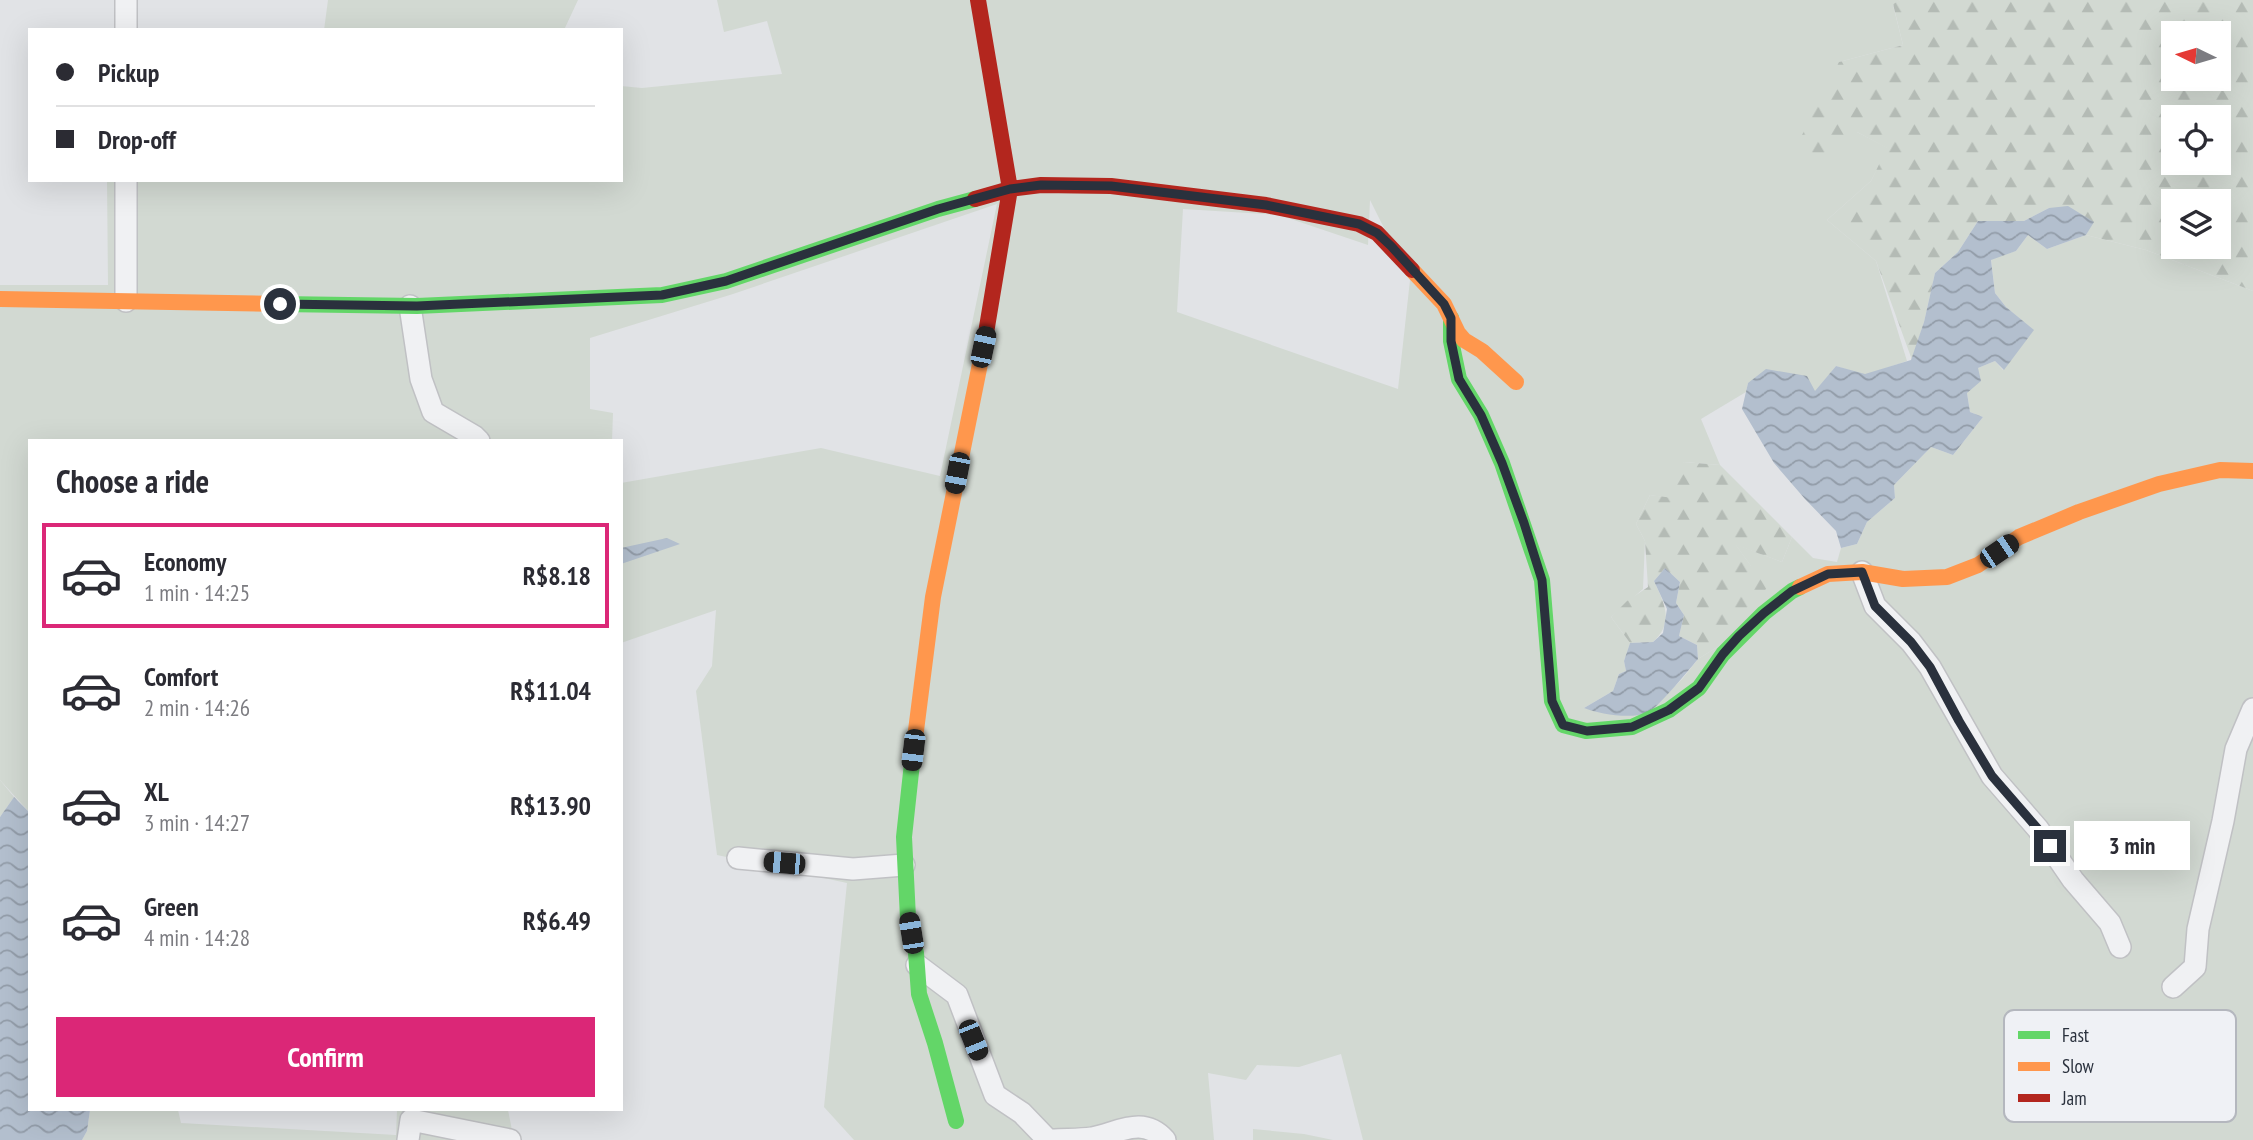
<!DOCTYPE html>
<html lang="en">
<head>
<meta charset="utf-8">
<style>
	body { margin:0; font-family:"PT Sans Narrow",sans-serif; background:#f7f7f7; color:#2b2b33; height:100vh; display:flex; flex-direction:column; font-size:26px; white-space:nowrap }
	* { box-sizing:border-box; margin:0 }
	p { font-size:23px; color:#7c7c81 }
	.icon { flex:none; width:38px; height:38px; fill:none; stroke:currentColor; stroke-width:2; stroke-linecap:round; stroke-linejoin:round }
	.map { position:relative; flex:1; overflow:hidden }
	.side { position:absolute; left:28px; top:439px; width:595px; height:672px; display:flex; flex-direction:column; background:#fff; border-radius:0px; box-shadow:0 7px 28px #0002 }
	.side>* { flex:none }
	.banner { position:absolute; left:28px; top:28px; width:595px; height:154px; border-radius:0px; box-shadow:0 7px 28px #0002; display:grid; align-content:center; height:154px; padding:0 28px; background:#fff }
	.needle { width:46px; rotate:275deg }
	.buttons { position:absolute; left:2161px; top:21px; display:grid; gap:14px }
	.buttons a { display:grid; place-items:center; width:70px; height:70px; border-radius:0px; background:#fff; box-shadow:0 7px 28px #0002; font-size:35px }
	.end { position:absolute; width:32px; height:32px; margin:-16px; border:9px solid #2a313d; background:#fff; box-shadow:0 0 0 4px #fff }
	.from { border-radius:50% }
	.bubble { position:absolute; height:49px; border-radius:0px; background:#fff; box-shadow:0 7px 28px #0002; font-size:23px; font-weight:600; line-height:49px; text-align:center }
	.car { position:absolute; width:21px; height:42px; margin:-21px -10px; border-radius:9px; box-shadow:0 0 5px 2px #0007; background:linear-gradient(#222 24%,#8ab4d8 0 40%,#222 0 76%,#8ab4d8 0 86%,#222 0) }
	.banner b { display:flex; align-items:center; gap:24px; height:66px; font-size:26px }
	.banner b+b { border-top:2px solid #e1e1e2 }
	.banner i { width:18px; height:18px; background:#2b2b33 }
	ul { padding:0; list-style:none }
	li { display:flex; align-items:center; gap:21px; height:105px; margin:0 14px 10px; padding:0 14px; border:4px solid transparent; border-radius:0px }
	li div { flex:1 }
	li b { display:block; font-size:26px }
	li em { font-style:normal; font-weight:600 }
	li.selected { border-color:#db2777 }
	li>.icon { width:63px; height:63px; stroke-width:1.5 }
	h2 { padding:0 28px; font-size:32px; line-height:84px }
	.primary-button { display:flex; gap:14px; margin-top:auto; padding:14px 28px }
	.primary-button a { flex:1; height:80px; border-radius:0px; background:#db2777; color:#fff; font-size:28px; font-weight:600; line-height:80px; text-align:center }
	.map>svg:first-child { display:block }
	.green { fill:#d2d9d2; fill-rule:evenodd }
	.forest { fill:url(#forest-firs); fill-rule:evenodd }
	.water { fill:url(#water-waves) }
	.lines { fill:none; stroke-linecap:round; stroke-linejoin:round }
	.street-casing { stroke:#c0c1c4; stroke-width:24 }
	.street { stroke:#f0f1f3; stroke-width:21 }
	.fast { stroke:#63d668; stroke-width:16 }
	.slow { stroke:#ff974d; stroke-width:16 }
	.jam { stroke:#b3261e; stroke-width:16 }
	.route { stroke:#2a313d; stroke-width:9 }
	.key { fill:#eff1f5; stroke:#b4b7be; stroke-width:2 }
	.key-label { font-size:19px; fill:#2a313d }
</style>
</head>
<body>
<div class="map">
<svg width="2253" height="1140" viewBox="0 0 2253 1140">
	<defs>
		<pattern id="forest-firs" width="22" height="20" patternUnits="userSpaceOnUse" patternTransform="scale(1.75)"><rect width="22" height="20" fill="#d2d9d2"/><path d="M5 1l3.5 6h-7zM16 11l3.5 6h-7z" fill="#b4bbb5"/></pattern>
		<pattern id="water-waves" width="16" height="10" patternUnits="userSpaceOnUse" patternTransform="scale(1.75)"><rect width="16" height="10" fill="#b3bfce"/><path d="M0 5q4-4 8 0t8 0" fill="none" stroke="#929ca8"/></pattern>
	</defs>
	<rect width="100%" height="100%" fill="#e1e3e6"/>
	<!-- green -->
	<path class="green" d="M328,0h250l-14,30h-240z
		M717,0h1183l-7,5 10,40 -64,17 18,70 31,16 -17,33 -44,39 49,41 31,100 -42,14 -29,-9 -21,26 -67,-9 -2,9 -45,27 19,46 -36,-3 -10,37 -24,-4 -14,29 9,17 -2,48 -32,28 19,26 -6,18 2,10 -7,3 -6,17 -29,17 65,4 34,-34 15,-19 29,-18 24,-75 -16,-22 47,18 10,-25 21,21 24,4 4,-14 16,-4 10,-22 28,-24 -1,-13 37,-38 22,8 30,-38 -13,-5 -3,-19 11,-25 17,-7 8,9 30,-40 -27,-23 -11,-14 -4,-34 25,-8 12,-16 19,14 39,-14 60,15 107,41v849h-890l-22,-86 -42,13 -42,-2 -11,15 -38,-7 6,67h-360l-30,-33 23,-224 -130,-28 -21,-164 16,-25 4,-56 -95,33v-160l200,-35 119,28 57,-272 -264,90 -143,44v71l23,4 -1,28h-582v372l-30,-33v-495h108l-1,-105h514v-94l21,2 140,-14 -15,-53 -43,11zM1370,200l40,80 -12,109 -221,-77 6,-103 96,6 89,30z
		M90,1110h88l3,13 215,12 1,-25h111l6,30h-432l5,-9z
		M1253,1129l51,5 29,6h-80z"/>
	<!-- forest -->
	<path class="forest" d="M1900,0h353v291l-107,-41 -60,-15 7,-13 -44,-14 -25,13h-46l-20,31 -23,21 -11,49 -12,38 -36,-99 -49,-41 44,-39 16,-33 -30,-16 -43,35 -14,-28 39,-77 64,-17 -10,-41zM2174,33h45v46h-45zM2174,117h45v46h-45zM2174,201h45v46h-45z
		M1684,462l36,3 72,72 -10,25 -46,-17 31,43 -24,24 -16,29 -29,18 -1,-14 -18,-9 5,-21 -8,-12 4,-21 -15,-14 -11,13c10,22 21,41 -1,61l-23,1 -19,-26 16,-16 21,-14 -3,-46 -9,-17 14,-29 23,3 -2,-18z
		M0,780l14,17 -14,20z"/>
	<!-- water -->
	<path class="water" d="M2068,206l26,16 -8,13 -39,14 -19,-14 -12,16 -25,9 4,33 11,14 28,23 -30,40 -9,-9 -17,7 3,13 -14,12 3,19 13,5 -30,38 -22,-8 -37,38 1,13 -28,24 -10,22 -16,4 -5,-17 -31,-32 -31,-36 -32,-54 6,-26 18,-14 41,7 8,15 21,-25 29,8 46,-14 13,-38 11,-49 23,-21 20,-31h46l25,-13z
		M667,538l13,6 -59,20v-16z
		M1665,568l15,14 -4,21 8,12 -5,21 18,9 1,14c-9,11 -39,47 -49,53 -17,8 -49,2 -65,-4l29,-17 6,-17 7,-3 -2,-10 6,-18 23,-1 10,-9 4,-24 -13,-28z
		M14,797l16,16v297h60l-3,21 -5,9h-82v-323z"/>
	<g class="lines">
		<defs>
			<path id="street" d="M126,30v-30
				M126,301v-121
				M410,306l11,73 12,33 41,24 5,5
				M1862,572l13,34 36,36 19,25 62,109 46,53 35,51 37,43 10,24
				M738,858l115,11 51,-4
				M917,965l40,30 38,100 27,18 26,27
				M2173,987l22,-20 3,-38 25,-108 13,-72 17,-40
				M408,1140l3,-20 99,20
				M1052,1140c13,-1 27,0 40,-2 26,-5 51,-23 73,2"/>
		</defs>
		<!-- street casing -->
		<use href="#street" class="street-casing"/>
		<!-- street -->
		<use href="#street" class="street"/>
		<!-- fast -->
		<path class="fast" d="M280,304l137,2 245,-11 64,-14 212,-72 37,-10
			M1451,318v23l8,38 22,36 21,48 40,117 10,121 11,24 23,6 46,-4 37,-17 30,-22 24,-34 41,-41 28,-22 8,-4
			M913,754l-9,83 4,81 8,35 3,41 16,49 21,78"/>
		<!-- slow -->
		<path class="slow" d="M1412,270l32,34 14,29 6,7 18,11 34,31
			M0,299l280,5
			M1800,587l28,-13 34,-2 41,7 44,-2 31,-12 41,-28 60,-25 80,-28 61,-14 33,1
			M913,754l20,-157 52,-258"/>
		<!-- jam -->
		<path class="jam" d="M978,0l32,189 -25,150
			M975,199l35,-10 31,-4 70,1 155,19 93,19 18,9 35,37"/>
	</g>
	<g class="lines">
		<!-- route -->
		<path class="route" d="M280,304l137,2 245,-11 64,-14 212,-72 72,-20 31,-4 70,1 155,19 93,19 18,9 14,13 53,58 7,14v23l8,38 22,36 21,48 22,60 18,57 10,121 11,24 24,6 45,-4 37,-17 30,-22 24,-34 16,-18 25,-23 28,-22 36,-17 34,-2 13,34 36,36 19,25 29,54 33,55 46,53 12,17"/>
	</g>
	<!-- legend -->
	<rect x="2004" y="1010" width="232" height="112" rx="10" class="key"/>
	<rect x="2018" y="1031" width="32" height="8" fill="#63d668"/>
	<rect x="2018" y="1062" width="32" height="9" fill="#ff974d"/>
	<rect x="2018" y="1094" width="32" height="8" fill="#b3261e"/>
	<g class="key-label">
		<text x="2062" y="1042">Fast</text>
		<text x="2062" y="1073">Slow</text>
		<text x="2062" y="1105">Jam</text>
	</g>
</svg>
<div class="buttons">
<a><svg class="needle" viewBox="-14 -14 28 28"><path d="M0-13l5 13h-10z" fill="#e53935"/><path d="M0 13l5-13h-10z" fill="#7c7c81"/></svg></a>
<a><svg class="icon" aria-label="locate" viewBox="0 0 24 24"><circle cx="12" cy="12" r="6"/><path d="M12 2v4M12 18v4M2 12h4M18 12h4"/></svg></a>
<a><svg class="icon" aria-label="layers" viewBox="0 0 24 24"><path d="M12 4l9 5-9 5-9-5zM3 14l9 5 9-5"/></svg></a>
</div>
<i class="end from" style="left:280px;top:304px"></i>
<i class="end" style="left:2050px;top:846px"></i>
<div class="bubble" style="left:2074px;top:821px;width:116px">3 min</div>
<i class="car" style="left:983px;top:347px;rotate:12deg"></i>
<i class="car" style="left:957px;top:473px;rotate:191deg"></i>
<i class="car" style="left:1999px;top:551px;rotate:56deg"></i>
<i class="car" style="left:913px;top:750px;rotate:187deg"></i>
<i class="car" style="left:784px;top:863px;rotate:275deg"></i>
<i class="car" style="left:911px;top:933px;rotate:351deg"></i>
<i class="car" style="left:973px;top:1040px;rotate:158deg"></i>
<div class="banner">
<b><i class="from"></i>Pickup</b>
<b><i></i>Drop-off</b>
</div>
<section class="side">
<h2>Choose a ride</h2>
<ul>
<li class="selected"><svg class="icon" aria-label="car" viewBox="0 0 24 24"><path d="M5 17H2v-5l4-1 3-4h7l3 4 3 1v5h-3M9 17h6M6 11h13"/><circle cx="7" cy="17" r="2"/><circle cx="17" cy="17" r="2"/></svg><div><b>Economy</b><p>1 min · 14:25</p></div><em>R$8.18</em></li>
<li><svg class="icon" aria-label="car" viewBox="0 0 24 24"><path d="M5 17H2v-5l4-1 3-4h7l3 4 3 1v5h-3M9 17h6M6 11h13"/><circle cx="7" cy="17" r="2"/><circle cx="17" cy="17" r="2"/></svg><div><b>Comfort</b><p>2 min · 14:26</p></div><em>R$11.04</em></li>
<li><svg class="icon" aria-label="car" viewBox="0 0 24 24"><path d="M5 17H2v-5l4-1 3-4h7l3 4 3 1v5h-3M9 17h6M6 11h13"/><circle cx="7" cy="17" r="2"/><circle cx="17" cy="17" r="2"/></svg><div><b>XL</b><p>3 min · 14:27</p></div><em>R$13.90</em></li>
<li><svg class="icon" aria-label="car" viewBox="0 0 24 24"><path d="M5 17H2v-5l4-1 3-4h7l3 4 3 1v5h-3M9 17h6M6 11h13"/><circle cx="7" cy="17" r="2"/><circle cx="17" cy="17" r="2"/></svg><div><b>Green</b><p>4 min · 14:28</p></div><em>R$6.49</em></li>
</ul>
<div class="primary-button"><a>Confirm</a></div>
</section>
</div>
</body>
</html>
